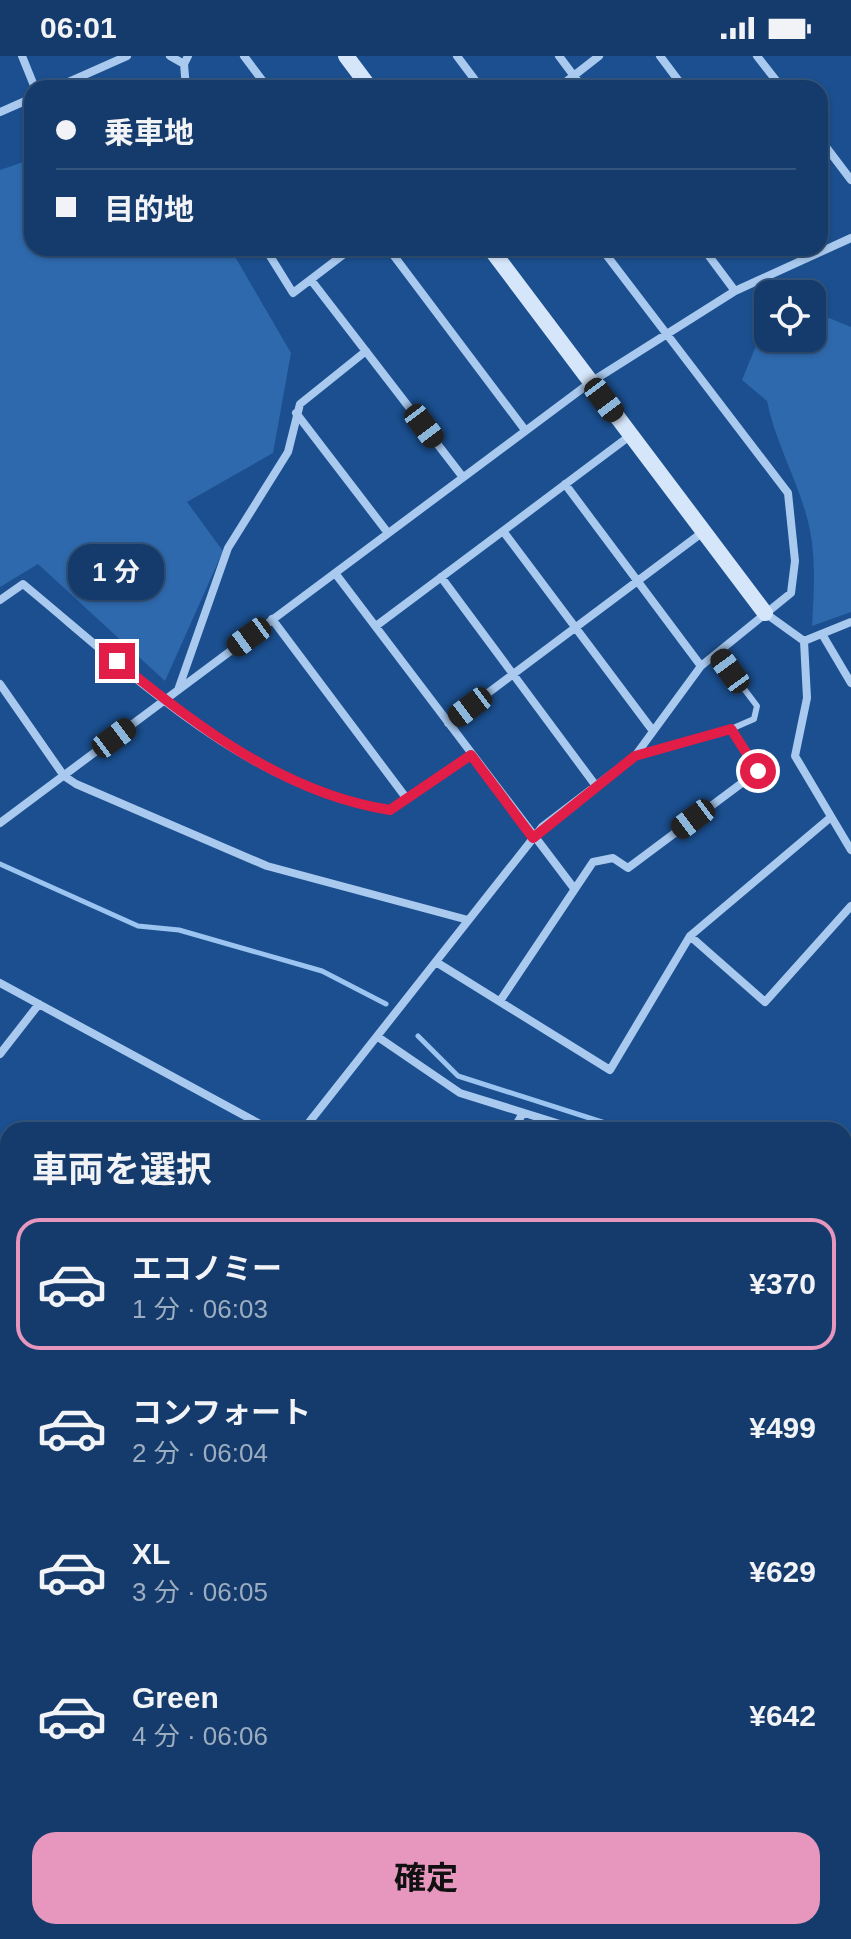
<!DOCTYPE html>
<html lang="ja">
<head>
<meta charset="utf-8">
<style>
	body { margin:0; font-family:Arial,"Noto Sans JP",sans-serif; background:#1d4271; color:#f1f3f6; height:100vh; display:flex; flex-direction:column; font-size:30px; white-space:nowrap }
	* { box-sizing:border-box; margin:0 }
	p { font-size:26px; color:#9dadc1 }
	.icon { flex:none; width:44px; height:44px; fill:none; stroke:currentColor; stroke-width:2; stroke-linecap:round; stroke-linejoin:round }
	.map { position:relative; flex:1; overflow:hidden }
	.panel { position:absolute; left:0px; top:1066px; width:852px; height:818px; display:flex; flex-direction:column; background:#143b6b; border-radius:24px 24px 0 0; box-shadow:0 2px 6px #0004,0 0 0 2px #33557e }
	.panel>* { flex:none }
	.guide { position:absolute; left:24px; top:24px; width:804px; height:176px; border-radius:24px; box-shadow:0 2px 6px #0004,0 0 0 2px #33557e; display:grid; align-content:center; height:176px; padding:0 32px; background:#143b6b }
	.buttons { position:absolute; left:754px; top:224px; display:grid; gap:16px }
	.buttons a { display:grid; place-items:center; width:72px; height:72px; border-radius:16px; background:#143b6b; box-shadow:0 2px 6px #0004,0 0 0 2px #33557e; font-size:40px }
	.end { position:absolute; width:36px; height:36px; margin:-18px; border:10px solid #e11d48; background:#fff; box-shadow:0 0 0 4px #fff }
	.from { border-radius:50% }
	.bubble { position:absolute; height:56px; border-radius:24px; background:#143b6b; box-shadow:0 2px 6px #0004,0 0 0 2px #33557e; font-size:26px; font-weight:700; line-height:56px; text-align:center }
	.car { position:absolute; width:24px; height:48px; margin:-24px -12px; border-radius:10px; box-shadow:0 0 6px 2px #0007; background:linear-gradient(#222 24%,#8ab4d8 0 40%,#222 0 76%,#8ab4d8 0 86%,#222 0) }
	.guide b { display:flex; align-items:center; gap:28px; height:76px; font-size:30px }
	.guide b+b { border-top:2px solid #33557e }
	.guide i { width:20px; height:20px; background:#f1f3f6 }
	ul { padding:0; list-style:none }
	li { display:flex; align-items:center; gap:24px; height:132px; margin:0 16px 12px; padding:0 16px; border:4px solid transparent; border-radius:24px }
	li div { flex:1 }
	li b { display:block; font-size:30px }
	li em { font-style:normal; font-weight:700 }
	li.selected { border-color:#e797bd }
	li>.icon { width:72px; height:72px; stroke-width:1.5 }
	h2 { padding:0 32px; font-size:36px; line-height:96px }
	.primary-button { display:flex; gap:16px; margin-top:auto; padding:16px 32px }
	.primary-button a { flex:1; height:92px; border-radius:24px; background:#e797bd; color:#111; font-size:32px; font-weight:700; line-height:92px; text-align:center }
	.status { display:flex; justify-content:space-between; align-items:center; height:56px; padding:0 40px; background:#143b6b; direction:ltr }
	.status svg { height:22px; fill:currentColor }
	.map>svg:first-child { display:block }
	.green { fill:#2e69ad }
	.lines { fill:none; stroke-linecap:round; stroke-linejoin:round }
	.stream { stroke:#9cc4f0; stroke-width:5 }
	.lane { stroke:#a9c9ee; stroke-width:6 }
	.street { stroke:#a9c9ee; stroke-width:8 }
	.secondary { stroke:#d6e6fa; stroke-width:16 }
	.route { stroke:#e11d48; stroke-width:10 }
</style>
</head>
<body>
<div class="status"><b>06:01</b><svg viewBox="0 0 49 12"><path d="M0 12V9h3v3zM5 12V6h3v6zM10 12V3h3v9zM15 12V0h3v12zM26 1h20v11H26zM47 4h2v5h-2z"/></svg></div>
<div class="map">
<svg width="851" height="1883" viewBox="0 0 851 1883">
	<rect width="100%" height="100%" fill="#1b4f8f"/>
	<!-- green -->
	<path class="green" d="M32,103v89h198l61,105 -18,100 -86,49 36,49 -58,130 -127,-117 -38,23v-417z
		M812,255l39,16v285l-39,14c2,-38 5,-75 -6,-112 -11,-39 -31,-73 -39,-113l-25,-21 18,-44 8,-7v9h44z
		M844,1306l7,3v574h-293l-4,-7h290z
		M0,1409l8,8v459h363l6,7h-377z"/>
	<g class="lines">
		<!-- stream -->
		<path class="stream" d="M0,808l138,62 41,4 143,41 64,33
			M418,980l40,40 169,54
			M844,1148l7,3"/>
		<!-- lane -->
		<path class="lane" d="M635,700l96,-27 23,-10 3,-13 -40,-53"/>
		<!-- street -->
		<path class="street" d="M22,0l13,32
			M170,0l14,8
			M244,0l24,32
			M457,0l24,32
			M559,0l24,32
			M660,0l24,32
			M757,0l25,32
			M55,32l72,-32
			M186,32l-2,-24 4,-8
			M558,32l41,-32
			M0,56l32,-14
			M820,83l31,41
			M265,192l28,45 59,-45
			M388,192l137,182
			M703,192l32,43
			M311,224l151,196
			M296,357l92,120
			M565,428l136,182
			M503,475l150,200
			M335,517l238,314
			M441,521l155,209
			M0,544l23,-16c107,88 225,205 367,226l81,-55
			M765,557l39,28
			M272,563l135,180
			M376,570l255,-191
			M822,578l29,49
			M804,585l3,57 -12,58 56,94
			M804,585l47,-19
			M0,628l64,92 12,8 191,82 201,54
			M178,634l50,-142 60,-96 12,-48 66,-53
			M448,667l255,-191
			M0,767l591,-441 144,-91 116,-53
			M690,880l75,66 86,-96
			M436,906l174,108 80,-134 141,-119
			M0,927l271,147
			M500,945l93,-139 20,-4 15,10 130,-97 -27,-42
			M378,981l82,56 119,37
			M0,998l39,-50
			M303,1074l239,-303 93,-71 66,-90 90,-73 4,-32 -7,-68 -187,-245
			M513,1074l10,-17
			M844,1163l7,2
			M0,1247l8,10
			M844,1268l7,3
			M844,1810c7,16 5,39 0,58
			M840,1883l2,-7"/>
		<!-- secondary -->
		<path class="secondary" d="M346,0l24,32
			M490,192l275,365"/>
	</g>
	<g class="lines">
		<!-- route -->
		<path class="route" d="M117,605c80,66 169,133 273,149l81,-55 62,83 102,-82 96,-27 27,42"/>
	</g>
</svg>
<div class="buttons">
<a><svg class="icon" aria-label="locate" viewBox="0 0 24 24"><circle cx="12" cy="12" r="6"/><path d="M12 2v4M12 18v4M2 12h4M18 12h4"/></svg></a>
</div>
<i class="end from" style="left:758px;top:715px"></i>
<i class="end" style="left:117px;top:605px"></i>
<div class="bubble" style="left:68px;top:488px;width:96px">1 分</div>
<i class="car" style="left:604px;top:344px;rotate:143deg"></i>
<i class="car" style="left:424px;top:370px;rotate:143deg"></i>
<i class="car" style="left:249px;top:581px;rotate:234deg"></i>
<i class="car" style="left:730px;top:615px;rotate:324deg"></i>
<i class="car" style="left:470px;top:651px;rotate:233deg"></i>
<i class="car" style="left:114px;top:682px;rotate:53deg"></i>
<i class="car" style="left:693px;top:763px;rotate:233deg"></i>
<div class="guide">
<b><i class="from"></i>乗車地</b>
<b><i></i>目的地</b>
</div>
<section class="panel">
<h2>車両を選択</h2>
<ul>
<li class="selected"><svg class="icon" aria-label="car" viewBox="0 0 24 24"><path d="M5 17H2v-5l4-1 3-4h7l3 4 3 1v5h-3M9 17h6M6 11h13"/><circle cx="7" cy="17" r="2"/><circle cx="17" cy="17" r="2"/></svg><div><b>エコノミー</b><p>1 分 · 06:03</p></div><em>¥370</em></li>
<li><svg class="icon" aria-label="car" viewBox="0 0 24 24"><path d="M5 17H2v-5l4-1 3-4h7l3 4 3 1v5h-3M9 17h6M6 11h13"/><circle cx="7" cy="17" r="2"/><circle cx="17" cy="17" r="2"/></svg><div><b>コンフォート</b><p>2 分 · 06:04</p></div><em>¥499</em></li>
<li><svg class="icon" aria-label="car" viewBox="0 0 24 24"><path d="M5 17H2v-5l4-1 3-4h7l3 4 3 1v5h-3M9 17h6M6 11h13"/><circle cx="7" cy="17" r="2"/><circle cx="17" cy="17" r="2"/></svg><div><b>XL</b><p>3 分 · 06:05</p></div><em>¥629</em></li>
<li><svg class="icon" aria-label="car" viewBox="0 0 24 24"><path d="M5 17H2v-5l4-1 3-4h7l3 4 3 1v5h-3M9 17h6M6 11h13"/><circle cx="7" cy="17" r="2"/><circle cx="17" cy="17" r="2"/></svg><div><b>Green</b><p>4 分 · 06:06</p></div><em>¥642</em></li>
</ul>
<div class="primary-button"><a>確定</a></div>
</section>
</div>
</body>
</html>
